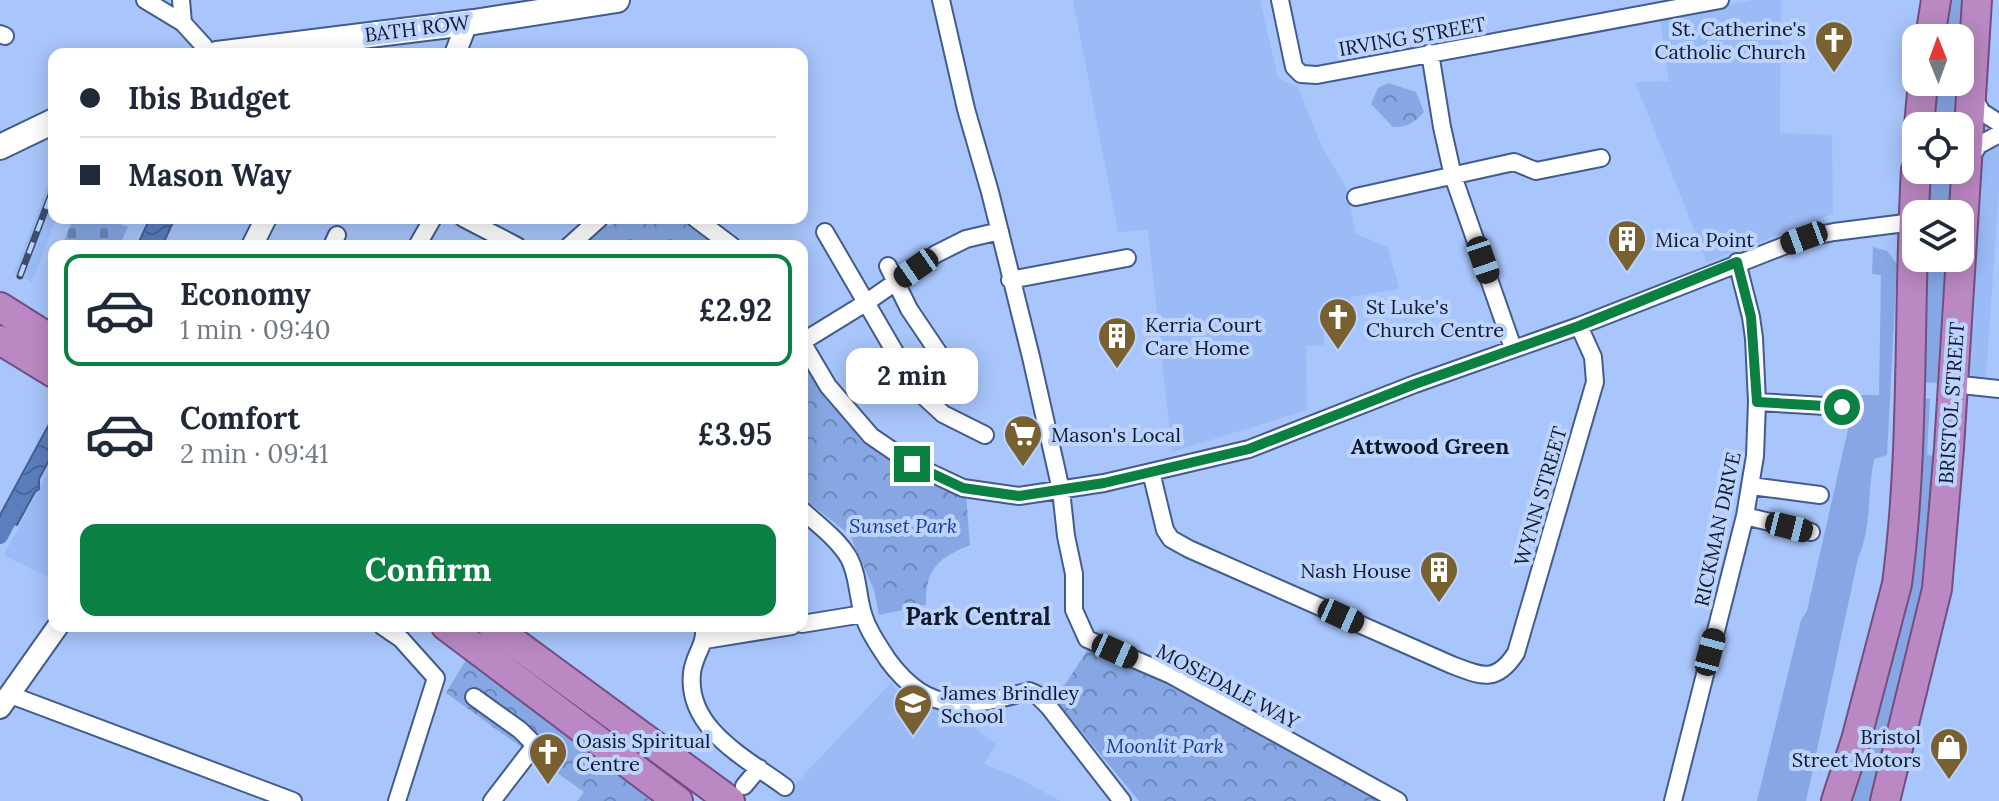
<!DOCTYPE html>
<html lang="en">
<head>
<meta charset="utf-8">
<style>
	body { margin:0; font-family:Lora,serif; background:#f6f6f7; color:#1f2937; height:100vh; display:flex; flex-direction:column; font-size:30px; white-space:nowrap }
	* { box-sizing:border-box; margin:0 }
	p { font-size:26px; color:#747a83 }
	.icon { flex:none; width:44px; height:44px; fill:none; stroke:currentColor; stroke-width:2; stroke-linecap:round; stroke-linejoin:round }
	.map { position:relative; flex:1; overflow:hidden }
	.sheet { position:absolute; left:48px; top:240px; width:760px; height:392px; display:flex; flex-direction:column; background:#fff; border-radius:16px; box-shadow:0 4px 20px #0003 }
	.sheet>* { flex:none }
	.hud { position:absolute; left:48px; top:48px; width:760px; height:176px; border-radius:16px; box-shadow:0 4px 20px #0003; display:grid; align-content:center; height:176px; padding:0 32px; background:#fff }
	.needle { width:52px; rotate:359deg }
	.buttons { position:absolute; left:1902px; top:24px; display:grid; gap:16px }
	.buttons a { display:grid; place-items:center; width:72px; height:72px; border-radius:16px; background:#fff; box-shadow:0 4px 20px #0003; font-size:40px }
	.end { position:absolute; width:36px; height:36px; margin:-18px; border:10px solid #0b8043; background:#fff; box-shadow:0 0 0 4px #fff }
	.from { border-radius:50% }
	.bubble { position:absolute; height:56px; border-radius:16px; background:#fff; box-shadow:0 4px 20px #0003; font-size:26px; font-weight:700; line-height:56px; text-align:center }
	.car { position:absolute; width:24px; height:48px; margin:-24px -12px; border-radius:10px; box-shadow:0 0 6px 2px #0007; background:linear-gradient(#222 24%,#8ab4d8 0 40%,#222 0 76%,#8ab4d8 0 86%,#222 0) }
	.hud b { display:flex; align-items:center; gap:28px; height:76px; font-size:30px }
	.hud b+b { border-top:2px solid #e0e1e3 }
	.hud i { width:20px; height:20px; background:#1f2937 }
	ul { padding:14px 0 0; list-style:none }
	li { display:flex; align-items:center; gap:24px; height:112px; margin:0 16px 12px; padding:0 16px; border:4px solid transparent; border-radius:16px }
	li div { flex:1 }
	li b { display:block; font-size:30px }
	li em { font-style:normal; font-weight:700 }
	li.selected { border-color:#0b8043 }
	li>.icon { width:72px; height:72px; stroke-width:1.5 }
	.cta { display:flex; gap:16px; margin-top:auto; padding:16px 32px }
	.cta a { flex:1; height:92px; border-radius:16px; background:#0b8043; color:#fff; font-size:32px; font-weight:700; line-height:92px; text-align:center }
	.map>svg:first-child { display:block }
	.built { fill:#9abbf6 }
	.grass { fill:#86a7e3 }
	.cemetery { fill:url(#cemetery-stones) }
	.park { fill:url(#park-crowns) }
	.water { fill:url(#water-waves); stroke:#446093; stroke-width:2 }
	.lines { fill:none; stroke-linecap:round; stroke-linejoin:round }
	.canal { stroke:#5b7ebf; stroke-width:16 }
	.minor-casing { stroke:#425c8b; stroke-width:20 }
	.tertiary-casing { stroke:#425c8b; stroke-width:24 }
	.secondary-casing { stroke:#425c8b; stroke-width:28 }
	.trunk-casing { stroke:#734e83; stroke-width:32 }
	.minor { stroke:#fff; stroke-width:16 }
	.tertiary { stroke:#fff; stroke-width:20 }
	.secondary { stroke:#fff; stroke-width:24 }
	.trunk { stroke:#ba88c2; stroke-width:28 }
	.rail-casing { stroke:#3c4d6a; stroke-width:7 }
	.rail { stroke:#bbd3fe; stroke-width:4; stroke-dasharray:12; stroke-linecap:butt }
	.route { stroke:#0b8043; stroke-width:10 }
	.labels { text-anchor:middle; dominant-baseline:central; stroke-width:8; stroke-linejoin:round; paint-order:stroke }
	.street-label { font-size:20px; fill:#0e192c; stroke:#bbd3fe }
	.poi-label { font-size:20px; fill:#0e192c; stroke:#bbd3fe; text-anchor:start }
	.park-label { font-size:20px; font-style:italic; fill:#183f8e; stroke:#bbd3fe }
	.neighbourhood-label { font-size:22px; font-weight:bold; fill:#0e192c; stroke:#bbd3fe }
	.quarter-label { font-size:24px; font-weight:bold; fill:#0e192c; stroke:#bbd3fe }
</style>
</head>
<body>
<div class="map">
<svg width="1999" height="801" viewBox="0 0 1999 801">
	<defs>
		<pattern id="cemetery-stones" width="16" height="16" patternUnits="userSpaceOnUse" patternTransform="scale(2)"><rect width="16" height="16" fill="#86a7e3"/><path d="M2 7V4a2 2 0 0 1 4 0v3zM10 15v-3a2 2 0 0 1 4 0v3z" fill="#6c87b8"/></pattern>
		<pattern id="park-crowns" width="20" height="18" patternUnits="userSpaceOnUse" patternTransform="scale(2)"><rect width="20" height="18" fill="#86a7e3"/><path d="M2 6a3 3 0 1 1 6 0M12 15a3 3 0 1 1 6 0" fill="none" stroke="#6c87b8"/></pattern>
		<pattern id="water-waves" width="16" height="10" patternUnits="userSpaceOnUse" patternTransform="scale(2)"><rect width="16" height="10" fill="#5b7ebf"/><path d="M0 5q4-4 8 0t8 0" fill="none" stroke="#4a669b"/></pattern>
	</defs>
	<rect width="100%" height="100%" fill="#a8c6fb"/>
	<!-- built -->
	<path class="built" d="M1073,0h187l18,78 20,9 23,58 26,44 9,45 32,13 11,42 -49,8 3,28 -29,2v18l-18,1 1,64 -135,42 -24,-222 -30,2z
		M1752,0h29l-1,133 52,2 1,79 -126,48 -72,-180 34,-1 -9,-63z
		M1999,134v57l-13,184 -2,13 -18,-2 1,-221z
		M54,169l2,49 -24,64 -18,-9z
		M54,461v119l-50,-25z
		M891,683l8,10 46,19 32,17 19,15 -12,20 32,13 45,24h-282z"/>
	<!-- grass -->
	<path class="grass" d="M1946,0h19l-9,125 -26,1 5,-44h25v-44h-19z
		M1926,170h20l-2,11 6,5 -2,28h-23z
		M1873,247l14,4 10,13 -10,191 -13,4c-7,34 -2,67 -16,99l-52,243h-49l44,-181 6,-9 44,-195 1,-21h27l2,-120 -9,-1z
		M1924,258h21l-8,125 -16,-1z
		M1920,399h10l-3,56 7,1 -8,119 -53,226h-23z"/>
	<!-- cemetery -->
	<path class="cemetery" d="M73,218h32l23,9 -9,19h-57z"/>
	<!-- park -->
	<path class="park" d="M1388,83l28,9 8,20c-9,10 -17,16 -31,15l-22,-23 7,-16z
		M631,218c42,0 56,-4 87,28h-137l20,-18z
		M802,357l19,35 88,79 32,16 25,7 4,51c-32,13 -45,24 -44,60l-47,10 -5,-25 -24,-55 -48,-38z
		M1090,646l78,37 215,118h-244l-87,-105 14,-13z
		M466,660l185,141h-74l7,-9 -138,-99z"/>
	<!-- water -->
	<path class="water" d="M150,218h25l-13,28h-25z
		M54,415v36l-15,28v10l-4,3 -18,33 -17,-8v-2z"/>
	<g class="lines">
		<!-- canal -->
		<path class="canal" d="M0,536l18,-34"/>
		<defs>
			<path id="minor" d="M145,0l38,23 21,23v8
				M181,0l2,23
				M941,0l25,109 24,83 41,165 30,133 5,46 8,38v36l13,29 84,36 227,126
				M1280,0l14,67 7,7 16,1 403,-75
				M0,34l5,2
				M1430,53l12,74 11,49 60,172
				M1973,97l9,15 17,11
				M1970,158l9,-13 20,-11
				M1356,197l158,-35 22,9 65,-13
				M463,218l54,28
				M695,218l37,28
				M1000,231l-34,8 -30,15 -69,48 -65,40 26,44 43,50 41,28 51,24 56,8 85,-13 145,-34 166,-65 164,-58 225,-88 30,-6 79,-10
				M825,232l92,158 26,24 42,21
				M332,246l5,-11
				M417,246l16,-28
				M569,246l31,-28
				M888,266l21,43 31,46
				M1010,280l117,-22
				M1952,384l47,5
				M1757,402l85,5
				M1151,472l14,58 6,9 18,10 263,116c29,11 44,19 64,-12l79,-271 -2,-25 -14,-31
				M1751,486l69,9
				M802,510c16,15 36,29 47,48 10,19 8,39 15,59 5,16 15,29 24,43 41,56 81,48 141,31l7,3 13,13 73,94
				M1745,516l66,16
				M802,624l61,-10
				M382,626l19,13 35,39 -39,123
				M704,626c2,20 -10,28 -12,47 -6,56 54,85 93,114
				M705,640l87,-14
				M8,694l285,107
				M474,697l46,33 15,15 -43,56
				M744,786l15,-18
				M1673,801l72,-285 10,-60 2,-54 -3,-64 -3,-21 -14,-55"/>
			<path id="tertiary" d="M455,54l12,-31
				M252,246l14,-28
				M0,708l58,-82"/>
			<path id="secondary" d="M217,54l257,-32 143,-22
				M0,147l54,-26"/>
			<path id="trunk" d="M1930,38l6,-38
				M1919,126l4,-44
				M0,307l54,34
				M0,340l54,33
				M446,626l232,175
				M492,626l238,175
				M1836,801l20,-61 41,-156c18,-137 11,-276 19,-414
				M1885,801l52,-212 12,-141 28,-448"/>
		</defs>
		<!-- minor casing -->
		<use href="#minor" class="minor-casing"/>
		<!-- tertiary casing -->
		<use href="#tertiary" class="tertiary-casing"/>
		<!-- secondary casing -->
		<use href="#secondary" class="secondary-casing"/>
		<!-- trunk casing -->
		<use href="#trunk" class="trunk-casing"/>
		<!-- minor -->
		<use href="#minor" class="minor"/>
		<!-- tertiary -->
		<use href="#tertiary" class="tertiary"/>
		<!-- secondary -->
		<use href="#secondary" class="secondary"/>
		<!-- trunk -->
		<use href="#trunk" class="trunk"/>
		<defs>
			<path id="rail" d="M20,276l34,-89"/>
		</defs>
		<!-- rail casing -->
		<use href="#rail" class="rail-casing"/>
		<!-- rail -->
		<use href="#rail" class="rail"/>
	</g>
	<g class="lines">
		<!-- route -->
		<path class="route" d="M912,464l51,24 56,8 85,-13 145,-34 166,-65 164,-58 158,-64 14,55 6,85 85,5"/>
	</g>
	<!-- icons -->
	<defs>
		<symbol id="church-pin" viewBox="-11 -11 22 30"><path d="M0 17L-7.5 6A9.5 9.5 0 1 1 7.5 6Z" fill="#796031" stroke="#bbd3fe"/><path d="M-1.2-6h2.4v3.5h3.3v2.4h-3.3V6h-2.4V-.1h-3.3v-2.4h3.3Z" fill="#fff"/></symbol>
		<symbol id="building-pin" viewBox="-11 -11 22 30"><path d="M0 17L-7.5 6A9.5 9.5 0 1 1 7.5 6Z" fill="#796031" stroke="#bbd3fe"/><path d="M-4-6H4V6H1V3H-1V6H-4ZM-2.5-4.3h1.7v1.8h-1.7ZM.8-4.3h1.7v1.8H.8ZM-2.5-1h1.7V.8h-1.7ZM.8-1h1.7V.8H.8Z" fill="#fff"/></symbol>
		<symbol id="supermarket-pin" viewBox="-11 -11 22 30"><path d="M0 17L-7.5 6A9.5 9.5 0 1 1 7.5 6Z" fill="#796031" stroke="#bbd3fe"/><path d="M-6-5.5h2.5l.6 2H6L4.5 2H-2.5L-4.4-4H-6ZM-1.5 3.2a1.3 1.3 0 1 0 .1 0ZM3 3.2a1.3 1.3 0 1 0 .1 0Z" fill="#fff"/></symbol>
		<symbol id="school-pin" viewBox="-11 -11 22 30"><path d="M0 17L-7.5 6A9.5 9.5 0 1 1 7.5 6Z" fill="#796031" stroke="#bbd3fe"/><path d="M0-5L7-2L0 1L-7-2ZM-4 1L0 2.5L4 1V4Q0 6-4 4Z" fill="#fff"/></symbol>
		<symbol id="shop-pin" viewBox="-11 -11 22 30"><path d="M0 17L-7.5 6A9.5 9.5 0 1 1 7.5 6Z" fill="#796031" stroke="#bbd3fe"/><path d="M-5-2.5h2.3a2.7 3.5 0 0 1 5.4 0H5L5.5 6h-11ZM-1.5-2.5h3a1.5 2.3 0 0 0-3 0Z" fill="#fff"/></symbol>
	</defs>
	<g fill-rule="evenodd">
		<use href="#church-pin" x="1812" y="18" width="44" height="60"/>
		<use href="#building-pin" x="1605" y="217" width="44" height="60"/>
		<use href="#church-pin" x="1316" y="295" width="44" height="60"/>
		<use href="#building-pin" x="1095" y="314" width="44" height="60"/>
		<use href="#supermarket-pin" x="1001" y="412" width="44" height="60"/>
		<use href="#building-pin" x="1417" y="548" width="44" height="60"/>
		<use href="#school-pin" x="891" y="681" width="44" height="60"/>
		<use href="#shop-pin" x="1927" y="725" width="44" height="60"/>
		<use href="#church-pin" x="526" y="730" width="44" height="60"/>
	</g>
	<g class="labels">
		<!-- street labels -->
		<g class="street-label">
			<text transform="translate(417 28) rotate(-7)">BATH ROW</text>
			<text transform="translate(1412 36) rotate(-10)">IRVING STREET</text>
			<text transform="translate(1951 403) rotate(-86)">BRISTOL STREET</text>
			<text transform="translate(1540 496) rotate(-74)">WYNN STREET</text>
			<text transform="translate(1717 529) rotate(-78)">RICKMAN DRIVE</text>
			<text transform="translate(1228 686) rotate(28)">MOSEDALE WAY</text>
		</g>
		<!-- poi labels -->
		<g class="poi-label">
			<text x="1806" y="28" text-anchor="end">St. Catherine's<tspan x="1806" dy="23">Catholic Church</tspan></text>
			<text x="1655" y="239">Mica Point</text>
			<text x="1366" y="306">St Luke's<tspan x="1366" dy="23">Church Centre</tspan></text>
			<text x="1145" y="324">Kerria Court<tspan x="1145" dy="23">Care Home</tspan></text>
			<text x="1051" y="434">Mason's Local</text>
			<text x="1411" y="570" text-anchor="end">Nash House</text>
			<text x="941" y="692">James Brindley<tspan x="941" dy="23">School</tspan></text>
			<text x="1921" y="736" text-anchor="end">Bristol<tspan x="1921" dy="23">Street Motors</tspan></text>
			<text x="576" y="740">Oasis Spiritual<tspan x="576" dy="23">Centre</tspan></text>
		</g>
		<!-- park labels -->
		<g class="park-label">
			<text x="903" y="525">Sunset Park</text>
			<text x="1165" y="745">Moonlit Park</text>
		</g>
		<!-- neighbourhood labels -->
		<g class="neighbourhood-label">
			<text x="1430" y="446">Attwood Green</text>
		</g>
		<!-- quarter labels -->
		<g class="quarter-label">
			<text x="978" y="616">Park Central</text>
		</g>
	</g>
</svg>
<div class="buttons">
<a><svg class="needle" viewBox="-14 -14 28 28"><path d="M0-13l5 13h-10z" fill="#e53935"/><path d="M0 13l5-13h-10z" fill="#747a83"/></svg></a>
<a><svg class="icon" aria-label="locate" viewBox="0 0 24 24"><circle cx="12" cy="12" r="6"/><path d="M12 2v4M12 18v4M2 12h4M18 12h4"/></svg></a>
<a><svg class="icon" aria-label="layers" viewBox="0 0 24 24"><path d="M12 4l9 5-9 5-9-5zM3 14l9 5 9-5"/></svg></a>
</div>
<i class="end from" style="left:1842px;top:407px"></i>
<i class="end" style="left:912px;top:464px"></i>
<div class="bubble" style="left:846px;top:348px;width:132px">2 min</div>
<i class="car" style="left:1804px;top:238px;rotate:250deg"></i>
<i class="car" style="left:1483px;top:260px;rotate:161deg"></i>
<i class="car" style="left:916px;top:268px;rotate:235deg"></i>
<i class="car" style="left:1789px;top:527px;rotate:104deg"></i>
<i class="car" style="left:1341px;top:616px;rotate:114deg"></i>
<i class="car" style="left:1115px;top:651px;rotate:114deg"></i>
<i class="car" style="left:1710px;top:652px;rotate:15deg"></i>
<div class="hud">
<b><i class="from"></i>Ibis Budget</b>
<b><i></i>Mason Way</b>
</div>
<section class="sheet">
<ul>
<li class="selected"><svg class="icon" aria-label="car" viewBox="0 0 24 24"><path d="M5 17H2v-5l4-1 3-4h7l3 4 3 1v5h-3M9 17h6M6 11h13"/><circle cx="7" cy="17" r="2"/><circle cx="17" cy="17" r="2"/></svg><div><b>Economy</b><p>1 min · 09:40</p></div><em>£2.92</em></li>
<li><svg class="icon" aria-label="car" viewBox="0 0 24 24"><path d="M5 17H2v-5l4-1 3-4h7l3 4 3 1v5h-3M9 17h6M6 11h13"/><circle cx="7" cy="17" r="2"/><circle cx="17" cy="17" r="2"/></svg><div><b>Comfort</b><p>2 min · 09:41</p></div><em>£3.95</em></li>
</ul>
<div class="cta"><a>Confirm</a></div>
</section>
</div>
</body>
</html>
